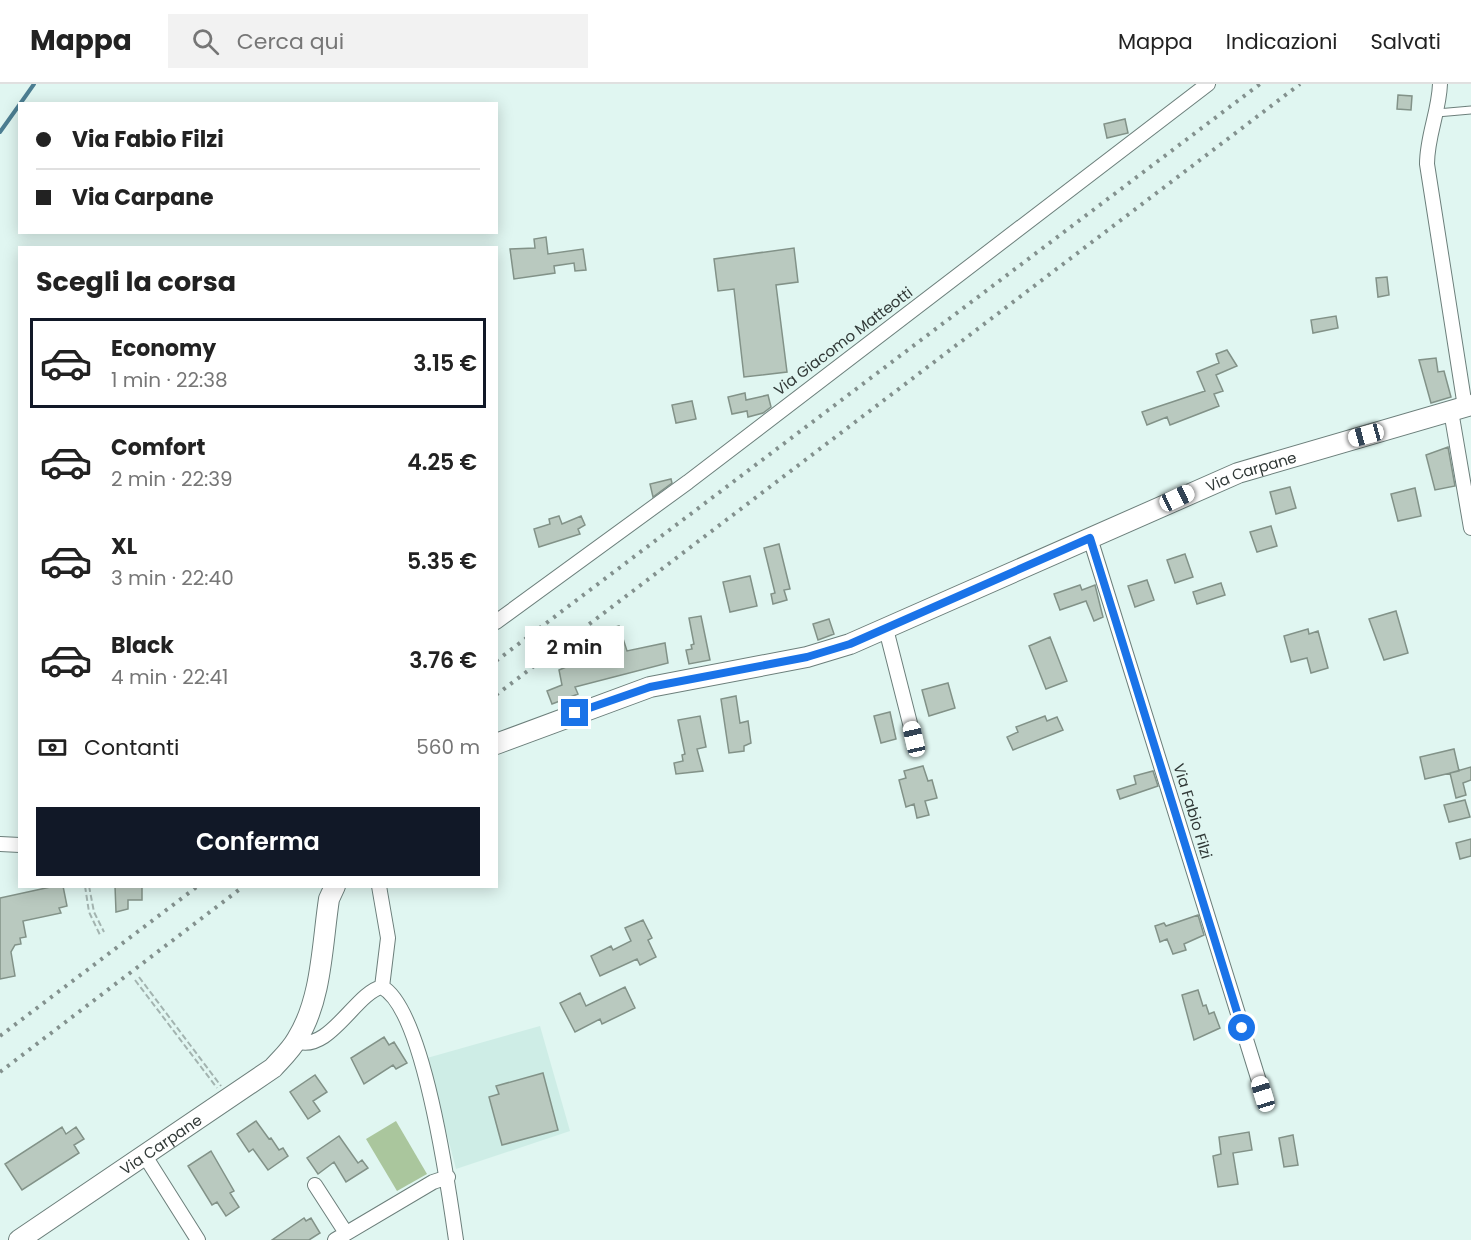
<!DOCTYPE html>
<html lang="it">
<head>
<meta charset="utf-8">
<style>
	body { margin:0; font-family:Poppins,sans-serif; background:#f2f2f2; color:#222; height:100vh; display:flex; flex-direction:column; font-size:22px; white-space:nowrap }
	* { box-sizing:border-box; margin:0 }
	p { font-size:20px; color:#767676 }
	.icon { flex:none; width:33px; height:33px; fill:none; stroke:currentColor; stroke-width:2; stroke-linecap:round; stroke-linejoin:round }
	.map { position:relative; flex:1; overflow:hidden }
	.drawer { position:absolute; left:18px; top:162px; width:480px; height:642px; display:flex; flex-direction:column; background:#fff; border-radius:0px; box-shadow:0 3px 15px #0003 }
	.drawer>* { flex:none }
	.top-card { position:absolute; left:18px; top:18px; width:480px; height:132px; border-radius:0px; box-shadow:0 3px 15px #0003; display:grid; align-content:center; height:132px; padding:0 18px; background:#fff }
	.end { position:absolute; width:27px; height:27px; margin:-14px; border:8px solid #1a73e8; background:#fff; box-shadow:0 0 0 3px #fff }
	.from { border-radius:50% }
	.bubble { position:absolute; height:42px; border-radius:0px; background:#fff; box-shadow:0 3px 15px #0003; font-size:20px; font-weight:600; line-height:42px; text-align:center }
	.car { position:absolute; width:18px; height:36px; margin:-18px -9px; border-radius:8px; box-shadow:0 0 4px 2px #0007; background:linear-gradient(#fff 24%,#345 0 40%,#fff 0 76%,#345 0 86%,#fff 0) }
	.top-card b { display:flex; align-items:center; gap:21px; height:57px; font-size:22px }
	.top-card b+b { border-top:2px solid #e0e0e0 }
	.top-card i { width:15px; height:15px; background:#222 }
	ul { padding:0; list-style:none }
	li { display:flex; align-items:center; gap:18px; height:90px; margin:0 12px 9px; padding:0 6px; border:3px solid transparent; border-radius:0px }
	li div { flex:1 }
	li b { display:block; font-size:22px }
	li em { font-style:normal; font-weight:600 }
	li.active { border-color:#111827 }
	li>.icon { width:54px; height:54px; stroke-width:1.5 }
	h2 { padding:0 18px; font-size:27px; line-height:72px }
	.pay { display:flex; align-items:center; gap:15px; height:66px; padding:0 18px; font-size:22px }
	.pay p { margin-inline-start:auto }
	.cta { display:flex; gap:12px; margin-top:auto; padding:12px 18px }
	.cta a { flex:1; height:69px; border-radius:0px; background:#111827; color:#fff; font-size:24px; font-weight:600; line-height:69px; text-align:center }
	header { display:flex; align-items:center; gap:36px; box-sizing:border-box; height:84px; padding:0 30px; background:#fff; border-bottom:2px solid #e0e0e0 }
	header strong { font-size:28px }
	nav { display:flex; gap:33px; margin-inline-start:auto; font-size:21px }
	.search { width:420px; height:54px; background:#f2f2f2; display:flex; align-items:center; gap:15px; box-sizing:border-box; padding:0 21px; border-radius:0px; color:#767676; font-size:22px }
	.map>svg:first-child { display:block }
	.built { fill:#ceede6 }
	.green { fill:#aac69d }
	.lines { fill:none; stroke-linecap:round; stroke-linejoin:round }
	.stream { stroke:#4c7e92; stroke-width:4 }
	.building { fill:#b9c9bf; stroke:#829288; stroke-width:1.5 }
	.lane-casing { stroke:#6c7f7b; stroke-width:9 }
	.street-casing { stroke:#6c7f7b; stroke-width:16 }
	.secondary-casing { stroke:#6c7f7b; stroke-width:22 }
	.path { stroke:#a3b4b0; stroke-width:2; stroke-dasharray:6 3; stroke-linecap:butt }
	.lane { stroke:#fff; stroke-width:7 }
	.street { stroke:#fff; stroke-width:14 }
	.secondary { stroke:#fff; stroke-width:20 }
	.rail { stroke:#83918e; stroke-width:4; stroke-dasharray:3 6; stroke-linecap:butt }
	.route { stroke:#1a73e8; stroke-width:8 }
	.labels { text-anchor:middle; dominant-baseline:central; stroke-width:6; stroke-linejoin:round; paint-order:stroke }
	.street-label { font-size:15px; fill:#313937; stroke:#e0f6f1 }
</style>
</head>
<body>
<header>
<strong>Mappa</strong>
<div class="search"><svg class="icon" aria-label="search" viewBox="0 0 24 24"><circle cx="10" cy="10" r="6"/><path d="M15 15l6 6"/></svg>Cerca qui</div>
<nav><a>Mappa</a><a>Indicazioni</a><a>Salvati</a></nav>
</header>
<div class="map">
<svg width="1471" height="1156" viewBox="0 0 1471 1156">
	<rect width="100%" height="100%" fill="#e0f6f1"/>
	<!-- built -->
	<path class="built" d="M540,942l30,105 -114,38 -29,-111z"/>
	<!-- green -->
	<path class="green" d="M396,1037l31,53 -30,17 -31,-52z"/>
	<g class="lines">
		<!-- stream -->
		<path class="stream" d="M20,20l14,-20
			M0,48l20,-28"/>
	</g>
	<!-- building -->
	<path class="building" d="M1398,11l14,1 -1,14 -14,-1z
		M1125,35l3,14 -21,5 -3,-14z
		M546,153l2,17 35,-5 3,21 -11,1 -1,-8 -20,3 1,7 -41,6 -4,-30 25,-1 -1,-9z
		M794,164l4,34 -22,3 11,87 -43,5 -10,-88 -16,2 -4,-32z
		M1387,193l2,18 -11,2 -2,-19z
		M1336,232l2,12 -25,5 -2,-13z
		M1227,266l10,16 -21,9 7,16 -9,3 5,12 -49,19 -3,-8 -20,8 -5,-13 63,-21 -8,-19 22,-9 -3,-9z
		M1436,274l2,14 6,-1 7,26 -20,6 -12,-43z
		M745,309l1,7 22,-5 3,12 -8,6 -15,4 -1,-6 -15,3 -4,-17z
		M692,317l4,18 -20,4 -4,-18z
		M1448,363l7,39 -20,4 -9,-35z
		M671,395l1,4 -19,14 -3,-13z
		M1290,403l6,21 -20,6 -6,-22z
		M1415,404l6,28 -23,5 -7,-27z
		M559,432l3,8 19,-8 4,9 -7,4 2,5 -41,13 -5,-18 16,-5 -1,-5z
		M1271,442l6,20 -20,6 -7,-20z
		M779,460l11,45 -6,1 3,10 -14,4 -2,-10 4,-1 -11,-45z
		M1185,470l8,23 -18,6 -8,-23z
		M750,492l7,30 -27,6 -7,-30z
		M1147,496l7,20 -19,7 -7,-21z
		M1221,499l4,12 -28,9 -4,-12z
		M1080,501l2,5 13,-5 8,32 -9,4 -8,-20 -26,9 -6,-16z
		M1396,527l12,42 -24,7 -15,-41z
		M701,532l9,44 -21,4 -3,-14 6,-1 -1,-4 3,-1 -5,-26z
		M829,535l5,15 -16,6 -5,-16z
		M619,542l8,25 38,-8 3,20 -93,24 3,7 -26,10 -5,-13 15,-6 -3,-15 26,-11 -4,-11 22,-14 -1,-3z
		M1308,545l1,5 9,-3 10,37 -17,5 -4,-15 -16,4 -7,-26z
		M1050,553l17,44 -21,8 -17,-43z
		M948,599l7,25 -26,8 -7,-26z
		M736,612l4,27 8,-2 3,22 -7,3v5l-15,2 -8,-54z
		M890,628l6,27 -15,4 -7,-27z
		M700,632l6,31 -9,2 6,22 -27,3 -2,-11 9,-2 -1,-6 3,-1 -7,-34z
		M1045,632l2,5 10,-4 6,13 -50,20 -6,-13 11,-5 -2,-5z
		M1454,665l5,22 -34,8 -5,-22z
		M923,682l5,15 4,-1 5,18 -12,3 4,14 -12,3 -3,-14 -8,3 -7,-27 7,-2 -2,-7z
		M1471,683v13l-8,3 3,12 -10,3 -6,-25z
		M1153,687l5,15 -38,13 -3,-9 19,-6 -2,-8z
		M1465,716l5,17 -21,5 -5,-17z
		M1471,755v17l-11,3 -4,-16z
		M55,802h8l4,20 -8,2 2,5 -38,8 3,16 -6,1 1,6 -6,1 -4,7 4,24 -15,3v-81z
		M115,802h27v14h-14v9l-12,3z
		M1198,831l6,20 -20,9 2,6 -13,4 -6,-15 -7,3 -5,-16 9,-3 2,3z
		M643,836l9,18 -4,2 8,17 -16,8 -3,-6 -37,17 -9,-20 20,-10 2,4 18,-9 -6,-13z
		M625,903l10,21 -33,16 -2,-5 -25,13 -15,-29 20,-10 6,13z
		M1198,906l5,16 3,-1 3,9 5,-2 6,16 -26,12 -12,-45z
		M384,953l5,8 5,-3 13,21 -11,6 -3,-4 -29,19 -13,-26z
		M543,989l15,57 -56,15 -13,-48 10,-3 -3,-8z
		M315,991l12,17 -14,9 7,10 -12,8 -18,-27z
		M256,1037l13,18 2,-1 8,12 4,-2 5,8 -20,14 -15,-21 -4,3 -12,-18z
		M62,1043l4,7 10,-7 8,12 -10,6 5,8 -57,37 -17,-26z
		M1249,1048l3,18 -19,3 5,31 -20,3 -5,-31 8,-2 -2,-17z
		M1293,1051l5,30 -14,2 -5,-29z
		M339,1052l19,27 4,-3 6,8 -22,14 -12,-20 -16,12 -11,-16z
		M211,1067l23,40 -4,2 9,14 -13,9 -9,-14 -5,3 -24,-39z
		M304,1134l2,3 5,-3 9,15 -11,7h-37z"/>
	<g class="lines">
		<defs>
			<path id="lane" d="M1437,29l34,-3"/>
			<path id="street" d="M1440,0c-1,28 -13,52 -13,80l38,243
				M1451,327l20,117
				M1090,454l173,556
				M496,538l192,-140 520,-398
				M886,545l28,110
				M0,760l20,1
				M379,802l9,52 -6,49
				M382,903c42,23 67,204 74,253
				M296,957c33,13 60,-49 86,-54
				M145,1072l53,84
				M315,1101l31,48
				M335,1156l98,-58 15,-5"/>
			<g id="secondary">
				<path id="s1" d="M496,660l154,-57 157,-30 43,-13 388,-171 233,-68"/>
				<path id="s2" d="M19,1156l254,-172c8,-9 18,-18 24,-29 25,-40 25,-94 32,-140l6,-13"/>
			</g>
		</defs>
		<!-- lane casing -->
		<use href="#lane" class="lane-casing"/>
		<!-- street casing -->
		<use href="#street" class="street-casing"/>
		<!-- secondary casing -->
		<use href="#secondary" class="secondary-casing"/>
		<!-- path -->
		<path class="path" d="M85,802l4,26 11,23
			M89,802l5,26 10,20
			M139,893l82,109
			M135,896l82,108"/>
		<!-- lane -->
		<use href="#lane" class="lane"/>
		<!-- street -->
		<use href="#street" class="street"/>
		<!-- secondary -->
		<use href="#secondary" class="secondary"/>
		<!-- rail -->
		<path class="rail" d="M496,577l764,-577
			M496,611l804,-611
			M0,952l198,-150
			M0,988l244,-186"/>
	</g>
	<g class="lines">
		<!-- route -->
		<path class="route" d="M575,629l75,-26 157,-30 43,-13 240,-106 152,490"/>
	</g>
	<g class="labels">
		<!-- street labels -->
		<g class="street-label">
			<text transform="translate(843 257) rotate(-37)">Via Giacomo Matteotti</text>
			<text stroke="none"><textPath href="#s1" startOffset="806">Via Carpane</textPath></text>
			<text transform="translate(1193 727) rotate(73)">Via Fabio Filzi</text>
			<text stroke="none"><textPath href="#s2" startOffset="171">Via Carpane</textPath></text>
		</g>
	</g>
</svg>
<i class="end from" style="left:1242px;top:944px"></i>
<i class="end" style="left:575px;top:629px"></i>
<div class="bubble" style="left:525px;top:542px;width:99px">2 min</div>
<i class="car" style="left:1366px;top:351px;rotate:255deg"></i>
<i class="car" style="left:1177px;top:414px;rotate:65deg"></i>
<i class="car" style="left:914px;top:655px;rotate:347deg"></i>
<i class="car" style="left:1263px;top:1010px;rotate:343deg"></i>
<div class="top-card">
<b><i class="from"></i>Via Fabio Filzi</b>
<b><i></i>Via Carpane</b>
</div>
<section class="drawer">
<h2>Scegli la corsa</h2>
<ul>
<li class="active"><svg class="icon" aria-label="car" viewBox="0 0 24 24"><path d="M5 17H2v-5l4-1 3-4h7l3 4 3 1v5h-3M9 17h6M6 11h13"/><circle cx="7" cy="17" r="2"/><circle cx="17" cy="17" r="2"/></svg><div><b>Economy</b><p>1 min · 22:38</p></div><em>3.15 €</em></li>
<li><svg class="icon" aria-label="car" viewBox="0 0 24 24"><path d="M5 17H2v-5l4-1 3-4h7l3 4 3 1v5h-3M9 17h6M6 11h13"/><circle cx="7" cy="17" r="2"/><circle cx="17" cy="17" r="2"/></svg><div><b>Comfort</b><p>2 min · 22:39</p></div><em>4.25 €</em></li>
<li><svg class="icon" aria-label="car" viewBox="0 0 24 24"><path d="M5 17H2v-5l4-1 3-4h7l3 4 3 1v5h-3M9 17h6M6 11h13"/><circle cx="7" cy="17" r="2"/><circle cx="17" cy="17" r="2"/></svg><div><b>XL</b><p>3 min · 22:40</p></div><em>5.35 €</em></li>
<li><svg class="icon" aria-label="car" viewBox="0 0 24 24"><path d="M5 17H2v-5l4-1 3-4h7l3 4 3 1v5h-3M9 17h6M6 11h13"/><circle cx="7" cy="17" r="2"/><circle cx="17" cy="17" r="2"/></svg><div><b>Black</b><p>4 min · 22:41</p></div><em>3.76 €</em></li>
</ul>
<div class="pay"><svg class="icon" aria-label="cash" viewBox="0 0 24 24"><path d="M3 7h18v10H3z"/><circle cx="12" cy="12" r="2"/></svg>Contanti<p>560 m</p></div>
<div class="cta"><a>Conferma</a></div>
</section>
</div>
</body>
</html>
